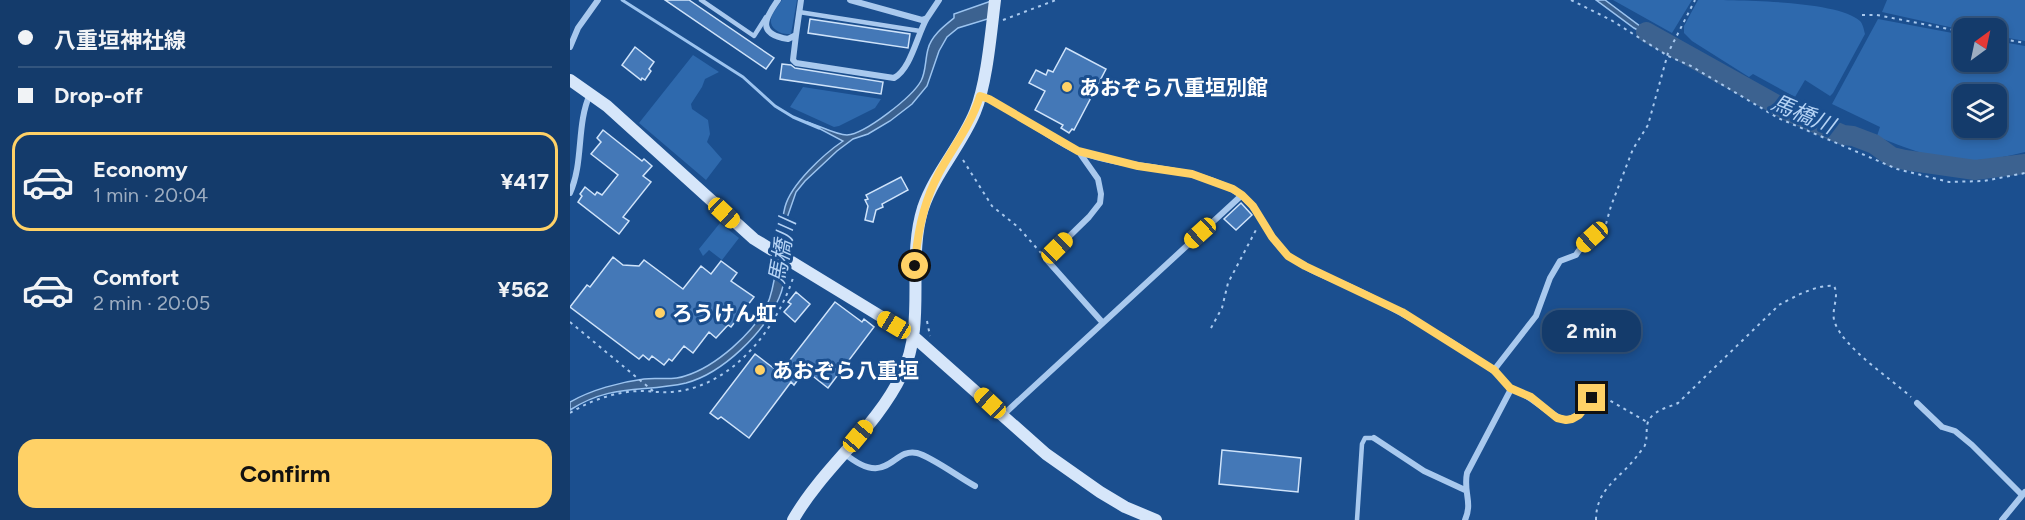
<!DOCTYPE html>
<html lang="en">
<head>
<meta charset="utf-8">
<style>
	body { margin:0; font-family:Figtree,"Noto Sans JP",sans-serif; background:#1d4271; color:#f1f3f6; height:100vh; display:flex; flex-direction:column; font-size:22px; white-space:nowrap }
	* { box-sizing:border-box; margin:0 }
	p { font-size:20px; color:#9dadc1 }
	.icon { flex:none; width:33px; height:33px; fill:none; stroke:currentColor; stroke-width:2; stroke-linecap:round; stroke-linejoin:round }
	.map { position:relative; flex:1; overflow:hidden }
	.details { display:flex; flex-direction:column; background:#143b6b; width:570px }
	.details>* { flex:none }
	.top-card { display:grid; align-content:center; height:132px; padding:0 18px; background:#143b6b }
	.needle { width:39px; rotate:33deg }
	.fabs { position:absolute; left:1383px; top:18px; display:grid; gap:12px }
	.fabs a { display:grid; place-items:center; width:54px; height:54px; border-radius:12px; background:#143b6b; box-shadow:0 3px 9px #0003,0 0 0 2px #33557e; font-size:30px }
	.end { position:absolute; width:27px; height:27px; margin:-14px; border:8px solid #ffd166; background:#111; box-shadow:0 0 0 3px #111 }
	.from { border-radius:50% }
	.bubble { position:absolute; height:42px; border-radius:18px; background:#143b6b; box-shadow:0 3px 9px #0003,0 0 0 2px #33557e; font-size:20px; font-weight:700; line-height:42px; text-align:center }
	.car { position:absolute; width:18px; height:36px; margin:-18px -9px; border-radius:8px; box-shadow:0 0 4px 2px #0007; background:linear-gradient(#f5c518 24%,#345 0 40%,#f5c518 0 76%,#345 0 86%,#f5c518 0) }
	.top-card b { display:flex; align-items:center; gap:21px; height:57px; font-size:22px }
	.top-card b+b { border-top:2px solid #33557e }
	.top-card i { width:15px; height:15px; background:#f1f3f6 }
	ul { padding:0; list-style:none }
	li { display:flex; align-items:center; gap:18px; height:99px; margin:0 12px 9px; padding:0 6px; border:3px solid transparent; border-radius:18px }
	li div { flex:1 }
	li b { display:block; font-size:22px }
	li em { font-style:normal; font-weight:700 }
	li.active { border-color:#ffd166 }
	li>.icon { width:54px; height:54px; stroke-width:1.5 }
	.primary-button { display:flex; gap:12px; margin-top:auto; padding:12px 18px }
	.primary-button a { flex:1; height:69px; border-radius:18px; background:#ffd166; color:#111; font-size:24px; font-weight:700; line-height:69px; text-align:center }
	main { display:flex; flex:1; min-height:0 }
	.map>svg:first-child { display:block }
	.green { fill:#2e69ad; fill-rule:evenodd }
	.water { fill:#3c6290; stroke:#9cc4f0; stroke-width:1.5 }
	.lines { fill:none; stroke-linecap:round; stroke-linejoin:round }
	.stream { stroke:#9cc4f0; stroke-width:3 }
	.river { stroke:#3c6290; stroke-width:20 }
	.building { fill:#4478b7; stroke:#cfe3fa; stroke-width:1.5 }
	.path { stroke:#a9c9ee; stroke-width:2; stroke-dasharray:3 4.5; stroke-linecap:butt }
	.lane { stroke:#a9c9ee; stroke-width:4.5 }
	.street { stroke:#a9c9ee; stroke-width:6 }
	.secondary { stroke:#d6e6fa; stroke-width:12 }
	.route { stroke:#ffd166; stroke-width:8 }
	.poi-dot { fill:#ffd166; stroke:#1b4f8f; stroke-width:2 }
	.labels { text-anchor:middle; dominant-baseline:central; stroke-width:6; stroke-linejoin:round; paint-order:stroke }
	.poi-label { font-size:21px; font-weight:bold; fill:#fff; stroke:#1b4f8f; text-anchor:start }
	.water-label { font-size:22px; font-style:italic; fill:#b5d3f5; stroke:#1b4f8f }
</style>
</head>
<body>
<main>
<section class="details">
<div class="top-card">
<b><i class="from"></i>八重垣神社線</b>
<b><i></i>Drop-off</b>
</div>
<ul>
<li class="active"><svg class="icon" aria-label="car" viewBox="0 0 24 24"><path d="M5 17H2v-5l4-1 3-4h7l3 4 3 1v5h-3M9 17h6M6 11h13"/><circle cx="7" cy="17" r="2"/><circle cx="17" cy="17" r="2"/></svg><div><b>Economy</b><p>1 min · 20:04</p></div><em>¥417</em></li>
<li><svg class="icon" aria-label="car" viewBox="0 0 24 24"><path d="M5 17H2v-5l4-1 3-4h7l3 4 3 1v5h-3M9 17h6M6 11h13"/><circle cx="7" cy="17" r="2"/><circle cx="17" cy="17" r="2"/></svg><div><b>Comfort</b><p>2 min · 20:05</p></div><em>¥562</em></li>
</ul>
<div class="primary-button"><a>Confirm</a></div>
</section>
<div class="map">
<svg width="1455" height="520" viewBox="0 0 1455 520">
	<rect width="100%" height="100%" fill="#1b4f8f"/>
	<!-- green -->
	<path class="green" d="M212,0h15l-6,34c-6,0 -10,0 -15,-4 -12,-9 0,-21 6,-30z
		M1043,0h79l-20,33z
		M1128,0c35,0 140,0 162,21 3,3 4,9 5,13l-32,59 -3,3 -25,-16 -10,17 -42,-23 -4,3 -57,-36 -8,-8v-7z
		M1317,0h138v41l-28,-5 -1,-8 -33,2 -81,-18z
		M1308,19l85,16 1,27h32l1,-21 28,5v106c-64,16 -88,8 -147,-15l-1,-1 3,-9 -48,-23zM1394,94h32v34h-32z
		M123,55l26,17 -14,7 -3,8 -11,17 1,5 16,11 2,14 -3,8 15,17 -16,21 -67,-57z
		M233,87l78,12 -6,9 -36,18 -5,1 -44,-20z
		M150,223l19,15 -17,22 -13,-10 -6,6 -4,-7z"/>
	<!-- water -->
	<path class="water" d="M424,0l-3,18 -33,10 -11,9 -8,14 -12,35 -15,18 -22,17 -22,13 -15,5 -16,12 -32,30 -9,11 -9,26 1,43 -9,-6c2,-16 2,-33 6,-48 6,-23 39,-53 58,-66l-36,-19c11,3 29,13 40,13 18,-1 65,-38 74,-54 5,-9 4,-21 7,-32 3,-13 16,-23 26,-31v-4z
		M1026,0h9l39,29 26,15 -1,3 -35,-19z
		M208,256l10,6c-2,12 -4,25 -9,36 -15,35 -56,75 -93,85 -44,10 -74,0 -116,27v-8c21,-12 50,-20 74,-23 14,-2 28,2 41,-3 30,-9 69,-43 82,-71 7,-15 8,-32 11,-49z"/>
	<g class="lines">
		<!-- stream -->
		<path class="stream" d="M52,0l121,77 32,29 18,11 26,11"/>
		<!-- river -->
		<path class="river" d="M1076,32l140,78 57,25 10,1 21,8 18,13 13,3 70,10 50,-6"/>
	</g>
	<!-- building -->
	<path class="building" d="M95,0h24l85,58 -8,11z
		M240,19l100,15 -2,14 -100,-15z
		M65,47l19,15 -5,7 2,2 -6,9 -3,-2 -1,2 -19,-15z
		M496,48l40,21 -32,61 -2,-1 -3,4 -8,-5 2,-3 -28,-15 10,-19 -16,-8 7,-13 10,5 2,-5 5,2z
		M212,64l9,1 4,3 88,14 -2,12 -101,-15z
		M33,130l39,31 2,-2 8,7 -9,10 8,6 -28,35 6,4 -10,13 -41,-32 4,-6 -2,-2 5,-7 10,8 2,-3 5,3 16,-20 -27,-21 10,-12 -4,-4z
		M331,177l7,13 -26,14 1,3 -7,3 -3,12 -8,-2 3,-14 -3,-6 3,-1 -2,-4z
		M671,203l11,12 -16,15 -12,-11z
		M43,257l10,8 16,1 5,-6 39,29 18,-23 10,8 10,-13 16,12 -6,8 23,16 -23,30 -3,-2 -12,13 -7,-6 -16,21 -9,-7 -12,15 -3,-2 -5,6 -12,-9 -3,4 -6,-5 -4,4 -69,-52 17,-22 3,2z
		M226,292l14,12 -15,18 -11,-10 7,-8 -3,-2z
		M265,302l27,20 2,-3 10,8 -46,61 -23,-18 -11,15 -3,-3 -42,56 -28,-21 -3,2 -8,-6 45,-59 25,19z
		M652,450l79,8 -3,34 -79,-8z"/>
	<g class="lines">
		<!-- path -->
		<path class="path" d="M1001,0l40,20 57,36 23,10 87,52 119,51 52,13 35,-1 41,-8
			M1292,15h15l87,17
			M433,20l53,-20
			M1426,38l29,5
			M393,160l29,46 26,21 23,26
			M1036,224l5,-18 22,-57 15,-24 20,-72 27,-53
			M357,321l3,15
			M0,322l83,69
			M641,328l11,-20 6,-25 29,-55
			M1034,397l43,25
			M0,413c21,-13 45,-21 69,-22 11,0 22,2 33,1 60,-5 105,-63 122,-117
			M1026,520c0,-32 24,-41 41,-64 2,-3 7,-8 8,-11 4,-12 -2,-21 8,-30 8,-7 17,-8 25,-12l101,-98c15,-8 38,-21 55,-19 6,11 -4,25 1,37 9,25 55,55 76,74"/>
		<!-- lane -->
		<path class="lane" d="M131,0l53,36 12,-19
			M229,12l121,19
			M787,520l5,-76 3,-6h9"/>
		<!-- street -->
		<path class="street" d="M208,0c-13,18 -22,34 10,39l8,-4 5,-35
			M280,0l72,20 5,-2 12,-18
			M226,35l-3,25 3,3 98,15c17,-9 23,-43 33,-60
			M0,47l8,-19 20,-28
			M410,96l9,3c18,11 37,22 55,33 11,7 23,15 36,20 49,18 107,12 153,38 27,14 32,47 55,65 19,16 46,24 69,35 24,11 151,79 153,101l-43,82c-4,19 6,29 -2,47
			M509,152l19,27 3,15 -1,9 -11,14 -43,42 57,64
			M0,193c14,-31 6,-68 20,-99
			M924,370l42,-54 14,-38 10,-17 16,-6c6,-11 16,-18 28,-23
			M940,388c23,7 36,27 56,32l13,-5 17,-21
			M1347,403l25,24 13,4 17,14 50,50
			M433,415l239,-220
			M804,438l50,33 41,19
			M274,453c44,37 48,-6 73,0 15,4 43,25 58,33
			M1432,520l23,-28"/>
		<!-- secondary -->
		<path class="secondary" d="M0,80l37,26 147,133 159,97 133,118 54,38 25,15 31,13
			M223,520c30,-53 83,-91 109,-146 25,-51 4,-112 21,-166 12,-35 38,-62 52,-96 12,-29 16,-80 20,-112"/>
	</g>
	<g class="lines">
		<!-- route -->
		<path class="route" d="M345,266c2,-33 8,-63 24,-93 14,-26 32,-48 41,-77l9,3 89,52 60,15 54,8 41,15 9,6 11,11 19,31 16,19 17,10 97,46 92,58 16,18 21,9 26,21 9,2 6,-1 7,-4 13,-17"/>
	</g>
	<!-- markers -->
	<g class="poi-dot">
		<circle cx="497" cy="87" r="6"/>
		<circle cx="90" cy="313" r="6"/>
		<circle cx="190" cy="370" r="6"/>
	</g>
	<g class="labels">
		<!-- poi labels -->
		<g class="poi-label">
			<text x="509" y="87">あおぞら八重垣別館</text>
			<text x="102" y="313">ろうけん虹</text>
			<text x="202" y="370">あおぞら八重垣</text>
		</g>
		<!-- water labels -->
		<g class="water-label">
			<text transform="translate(1233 114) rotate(23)">馬橋川</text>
			<text transform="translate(212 251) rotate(-80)">馬橋川</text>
		</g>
	</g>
</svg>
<div class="fabs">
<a><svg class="needle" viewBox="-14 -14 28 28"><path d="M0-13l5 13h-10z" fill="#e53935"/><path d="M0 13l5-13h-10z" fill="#9dadc1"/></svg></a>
<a><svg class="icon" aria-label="layers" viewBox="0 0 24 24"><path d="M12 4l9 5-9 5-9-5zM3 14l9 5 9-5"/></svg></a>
</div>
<i class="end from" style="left:345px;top:266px"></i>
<i class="end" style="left:1022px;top:398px"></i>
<div class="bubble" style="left:972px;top:310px;width:99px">2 min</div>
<i class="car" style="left:154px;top:213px;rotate:133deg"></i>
<i class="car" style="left:630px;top:233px;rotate:228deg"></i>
<i class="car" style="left:1022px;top:237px;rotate:228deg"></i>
<i class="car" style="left:487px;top:248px;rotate:46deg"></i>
<i class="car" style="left:324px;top:325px;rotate:301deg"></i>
<i class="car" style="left:420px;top:403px;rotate:313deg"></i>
<i class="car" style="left:288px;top:436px;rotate:40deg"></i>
</div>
</main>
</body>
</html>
